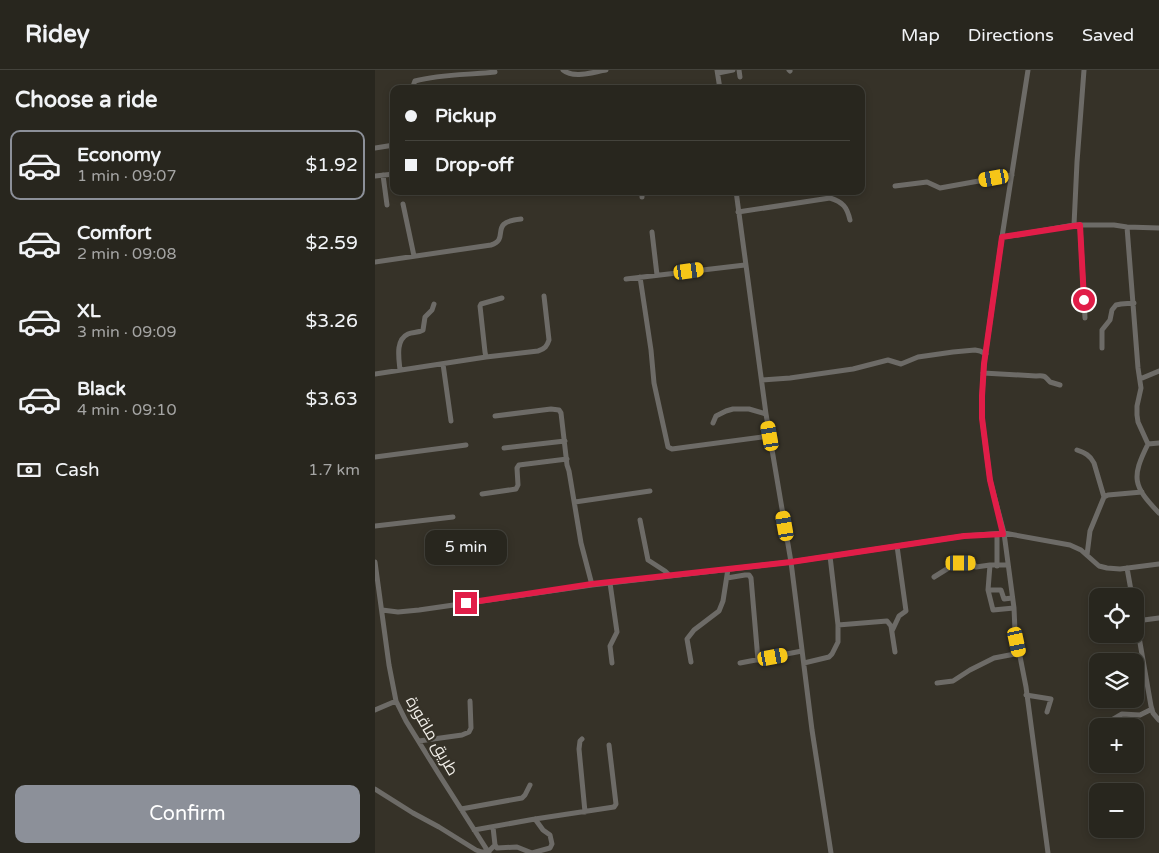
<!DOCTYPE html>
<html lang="en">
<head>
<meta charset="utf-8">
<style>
	body { margin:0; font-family:"Varela Round",Cairo,sans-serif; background:#34322b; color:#f1f3f6; height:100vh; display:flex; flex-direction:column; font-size:19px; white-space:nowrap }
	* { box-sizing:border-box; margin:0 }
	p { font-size:16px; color:#a5a5a4 }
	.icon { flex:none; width:28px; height:28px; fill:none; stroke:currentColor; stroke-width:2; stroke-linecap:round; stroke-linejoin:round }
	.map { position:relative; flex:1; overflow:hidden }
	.sheet { display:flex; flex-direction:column; background:#28261e; width:375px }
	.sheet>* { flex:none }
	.guide { position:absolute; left:15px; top:15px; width:475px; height:110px; border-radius:10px; box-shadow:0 2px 8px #0003,0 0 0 1px #44433c; display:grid; align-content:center; height:110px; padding:0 15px; background:#28261e }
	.tools { position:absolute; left:714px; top:518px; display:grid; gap:10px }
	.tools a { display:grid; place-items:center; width:55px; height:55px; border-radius:10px; background:#28261e; box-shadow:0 2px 8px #0003,0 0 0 1px #44433c; font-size:25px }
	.end { position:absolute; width:22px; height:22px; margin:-11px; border:6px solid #e11d48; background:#fff; box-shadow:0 0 0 2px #fff }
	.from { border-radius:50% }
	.bubble { position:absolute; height:35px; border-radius:10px; background:#28261e; box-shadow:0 2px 8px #0003,0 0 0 1px #44433c; font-size:16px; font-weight:600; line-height:35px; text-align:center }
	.car { position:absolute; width:15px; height:30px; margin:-15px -8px; border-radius:6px; box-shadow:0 0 4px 1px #0007; background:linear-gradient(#f5c518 24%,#345 0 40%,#f5c518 0 76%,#345 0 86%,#f5c518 0) }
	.guide b { display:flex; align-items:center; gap:18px; height:48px; font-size:19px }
	.guide b+b { border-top:1px solid #44433c }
	.guide i { width:12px; height:12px; background:#f1f3f6 }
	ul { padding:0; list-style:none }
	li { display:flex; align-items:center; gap:15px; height:70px; margin:0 10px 8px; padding:0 5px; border:2px solid transparent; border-radius:10px }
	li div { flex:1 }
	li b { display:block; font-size:19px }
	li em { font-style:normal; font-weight:600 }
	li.current { border-color:#8c9099 }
	li>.icon { width:45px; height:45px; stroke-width:1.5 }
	h2 { padding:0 15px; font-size:22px; line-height:60px }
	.pay { display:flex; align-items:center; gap:12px; height:55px; padding:0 15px; font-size:19px }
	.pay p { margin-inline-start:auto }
	.button { display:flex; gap:10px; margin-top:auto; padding:10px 15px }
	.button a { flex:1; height:58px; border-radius:10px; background:#8c9099; color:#fff; font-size:20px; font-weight:600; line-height:58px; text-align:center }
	header { display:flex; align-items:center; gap:30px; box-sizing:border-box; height:70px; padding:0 25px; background:#28261e; border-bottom:1px solid #44433c }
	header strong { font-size:24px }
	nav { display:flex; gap:28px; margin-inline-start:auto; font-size:18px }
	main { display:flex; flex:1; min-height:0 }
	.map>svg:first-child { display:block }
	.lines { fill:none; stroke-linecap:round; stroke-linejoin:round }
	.minor { stroke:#6d6b67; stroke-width:5 }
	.route { stroke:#e11d48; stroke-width:6 }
	.labels { text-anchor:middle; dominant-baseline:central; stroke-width:4.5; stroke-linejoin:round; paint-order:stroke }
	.street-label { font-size:16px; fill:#f1eee8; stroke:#363228 }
</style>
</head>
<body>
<header>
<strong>Ridey</strong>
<nav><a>Map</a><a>Directions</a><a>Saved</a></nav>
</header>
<main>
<section class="sheet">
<h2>Choose a ride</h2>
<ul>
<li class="current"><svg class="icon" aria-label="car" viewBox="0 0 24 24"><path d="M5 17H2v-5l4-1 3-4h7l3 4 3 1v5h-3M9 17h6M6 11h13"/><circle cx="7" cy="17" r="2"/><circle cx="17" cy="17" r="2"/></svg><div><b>Economy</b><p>1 min · 09:07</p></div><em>$1.92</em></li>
<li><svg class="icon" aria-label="car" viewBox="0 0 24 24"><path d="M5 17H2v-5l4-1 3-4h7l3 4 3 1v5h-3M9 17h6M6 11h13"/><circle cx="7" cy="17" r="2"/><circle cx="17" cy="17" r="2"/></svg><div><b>Comfort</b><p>2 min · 09:08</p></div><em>$2.59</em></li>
<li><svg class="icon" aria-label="car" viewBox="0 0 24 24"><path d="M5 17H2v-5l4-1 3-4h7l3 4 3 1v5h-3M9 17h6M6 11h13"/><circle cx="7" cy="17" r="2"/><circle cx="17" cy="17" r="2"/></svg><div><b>XL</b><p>3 min · 09:09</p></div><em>$3.26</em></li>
<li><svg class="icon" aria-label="car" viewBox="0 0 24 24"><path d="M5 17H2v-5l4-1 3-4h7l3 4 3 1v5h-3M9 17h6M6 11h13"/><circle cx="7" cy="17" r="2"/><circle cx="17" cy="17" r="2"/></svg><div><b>Black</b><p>4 min · 09:10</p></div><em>$3.63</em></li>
</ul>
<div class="pay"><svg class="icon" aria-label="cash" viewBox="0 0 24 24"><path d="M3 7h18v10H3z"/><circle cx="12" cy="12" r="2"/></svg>Cash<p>1.7 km</p></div>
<div class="button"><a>Confirm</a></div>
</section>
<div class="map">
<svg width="784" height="783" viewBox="0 0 784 783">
	<rect width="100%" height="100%" fill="#363228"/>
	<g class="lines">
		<!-- minor -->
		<path class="minor" d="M188,0c11,9 30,2 43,0
			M342,0l3,19
			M364,0l1,7
			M414,0l1,1
			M653,0l-26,167 -18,127 -2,32v22l8,62 14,53 10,75 1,23 11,56 22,166
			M343,3l15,-3
			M37,19l3,-8c26,-7 54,-6 80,-9
			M0,78l19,-3
			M8,105l4,30
			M0,106l19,-2
			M520,116l32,-4 13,6 72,-13
			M267,121v6
			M361,121l30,223 25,148 21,168 19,123
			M28,134l11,52
			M363,142l92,-14c13,4 17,9 20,22
			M699,155l3,-63 7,-92
			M705,155l5,93
			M752,157l11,141 3,20 -4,18v9l1,7 10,22 11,-1
			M277,162l5,43
			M627,167l15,-2 57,-10h40l13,2 32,1
			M0,192l116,-17c20,-6 -4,-23 30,-26
			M265,207l11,73 3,33 14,64 4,2 98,-13
			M251,209l119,-14
			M727,278v-18l8,-10 2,-10 4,-5 5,-1 13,-1
			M111,287l-1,-5 -5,-46 1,-2 21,-6
			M68,294l8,57
			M25,300c-1,-11 -5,-30 8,-36 5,-2 10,-1 15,-4l2,-13 7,-7 2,-6
			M608,303l53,3c8,-1 9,0 14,6l10,3
			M0,304l111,-17 52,-6c7,-2 9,-5 11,-11l-5,-44
			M765,309l19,-8
			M387,310l28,-2 63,-9 35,-9 13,4 17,-7 35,-5 22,-2 5,1 6,3
			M120,346l56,-7 8,1 2,3 6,52 2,6 12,72 11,42
			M338,353l3,-7 10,-5 7,-2h16l17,5
			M773,374c-17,34 -15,42 11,69
			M129,378l61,-7
			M702,380c8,3 13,5 17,13l10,34
			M0,387l91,-12
			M107,424l34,-5 2,-4 -1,-17 2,-3 48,-6
			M200,432l75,-11
			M265,450l8,40 17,11 4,4
			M0,456l78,-9
			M622,464v32
			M712,485l3,-24 14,-34 4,-2 34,-3
			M0,492l14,103 7,36 10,20 34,55 49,77
			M752,498l5,28
			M559,507l21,-13 18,-1 3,4 14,-2
			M352,508l18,-3h4l2,3 7,82
			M235,513l7,49 -7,14 2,17
			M613,520l2,-25h17
			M637,528l-8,1 -3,-9h-13l5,20 21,-2
			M7,540l16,2 21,-2 173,-25 199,-23 173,-26 40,-3 66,12 11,5 18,16 8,2 13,1 39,-5
			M760,544l16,92 2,7 6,7
			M761,551l23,-3
			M463,555l49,-4 4,5 4,26
			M517,561l7,-15 7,-5 -9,-65
			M316,592l-4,-23 7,-9 25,-19 4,-10 5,-32
			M365,593l62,-12
			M429,593l25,-6 3,-3 6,-12v-17l-8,-69
			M562,613l16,-2 17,-11 24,-12 26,-5
			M651,625l25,4 -4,13
			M0,640l21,-9
			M730,654l17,-10 18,1 12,-6
			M207,669l-2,2 -1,8 6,63
			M44,671l43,-6 7,-3 2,-4 -1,-27
			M0,719l38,24 26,14 37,23 6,2h6l7,-7 2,3 20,-1 15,6 18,-5 2,-4 -2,-9 -7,-5 -8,-11
			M86,739l61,-11 3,-3 5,-10
			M118,757l2,18
			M99,760l61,-11 79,-12 2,-3 -7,-59"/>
	</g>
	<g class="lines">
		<!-- route -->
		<path class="route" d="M91,533l126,-19 199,-22 173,-26 39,-2 -13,-54 -8,-62v-22l2,-32 18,-127 78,-12 4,75"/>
	</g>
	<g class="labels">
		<!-- street labels -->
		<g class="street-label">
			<text transform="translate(57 666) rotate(60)">طريق ماقورة</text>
		</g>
	</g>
</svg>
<div class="tools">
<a><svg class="icon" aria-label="locate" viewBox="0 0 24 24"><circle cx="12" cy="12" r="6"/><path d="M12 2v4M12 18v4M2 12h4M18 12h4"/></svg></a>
<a><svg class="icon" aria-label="layers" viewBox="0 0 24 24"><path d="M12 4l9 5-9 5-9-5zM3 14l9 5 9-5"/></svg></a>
<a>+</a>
<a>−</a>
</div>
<i class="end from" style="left:709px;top:230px"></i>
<i class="end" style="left:91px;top:533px"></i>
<div class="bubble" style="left:50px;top:460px;width:82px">5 min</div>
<i class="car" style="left:619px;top:108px;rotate:260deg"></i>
<i class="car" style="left:314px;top:201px;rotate:82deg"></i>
<i class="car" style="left:395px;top:366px;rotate:350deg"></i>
<i class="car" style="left:410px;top:456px;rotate:350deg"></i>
<i class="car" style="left:586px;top:493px;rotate:90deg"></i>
<i class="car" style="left:642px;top:572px;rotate:168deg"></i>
<i class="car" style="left:398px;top:587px;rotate:80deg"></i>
<div class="guide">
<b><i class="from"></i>Pickup</b>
<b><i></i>Drop-off</b>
</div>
</div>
</main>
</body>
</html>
